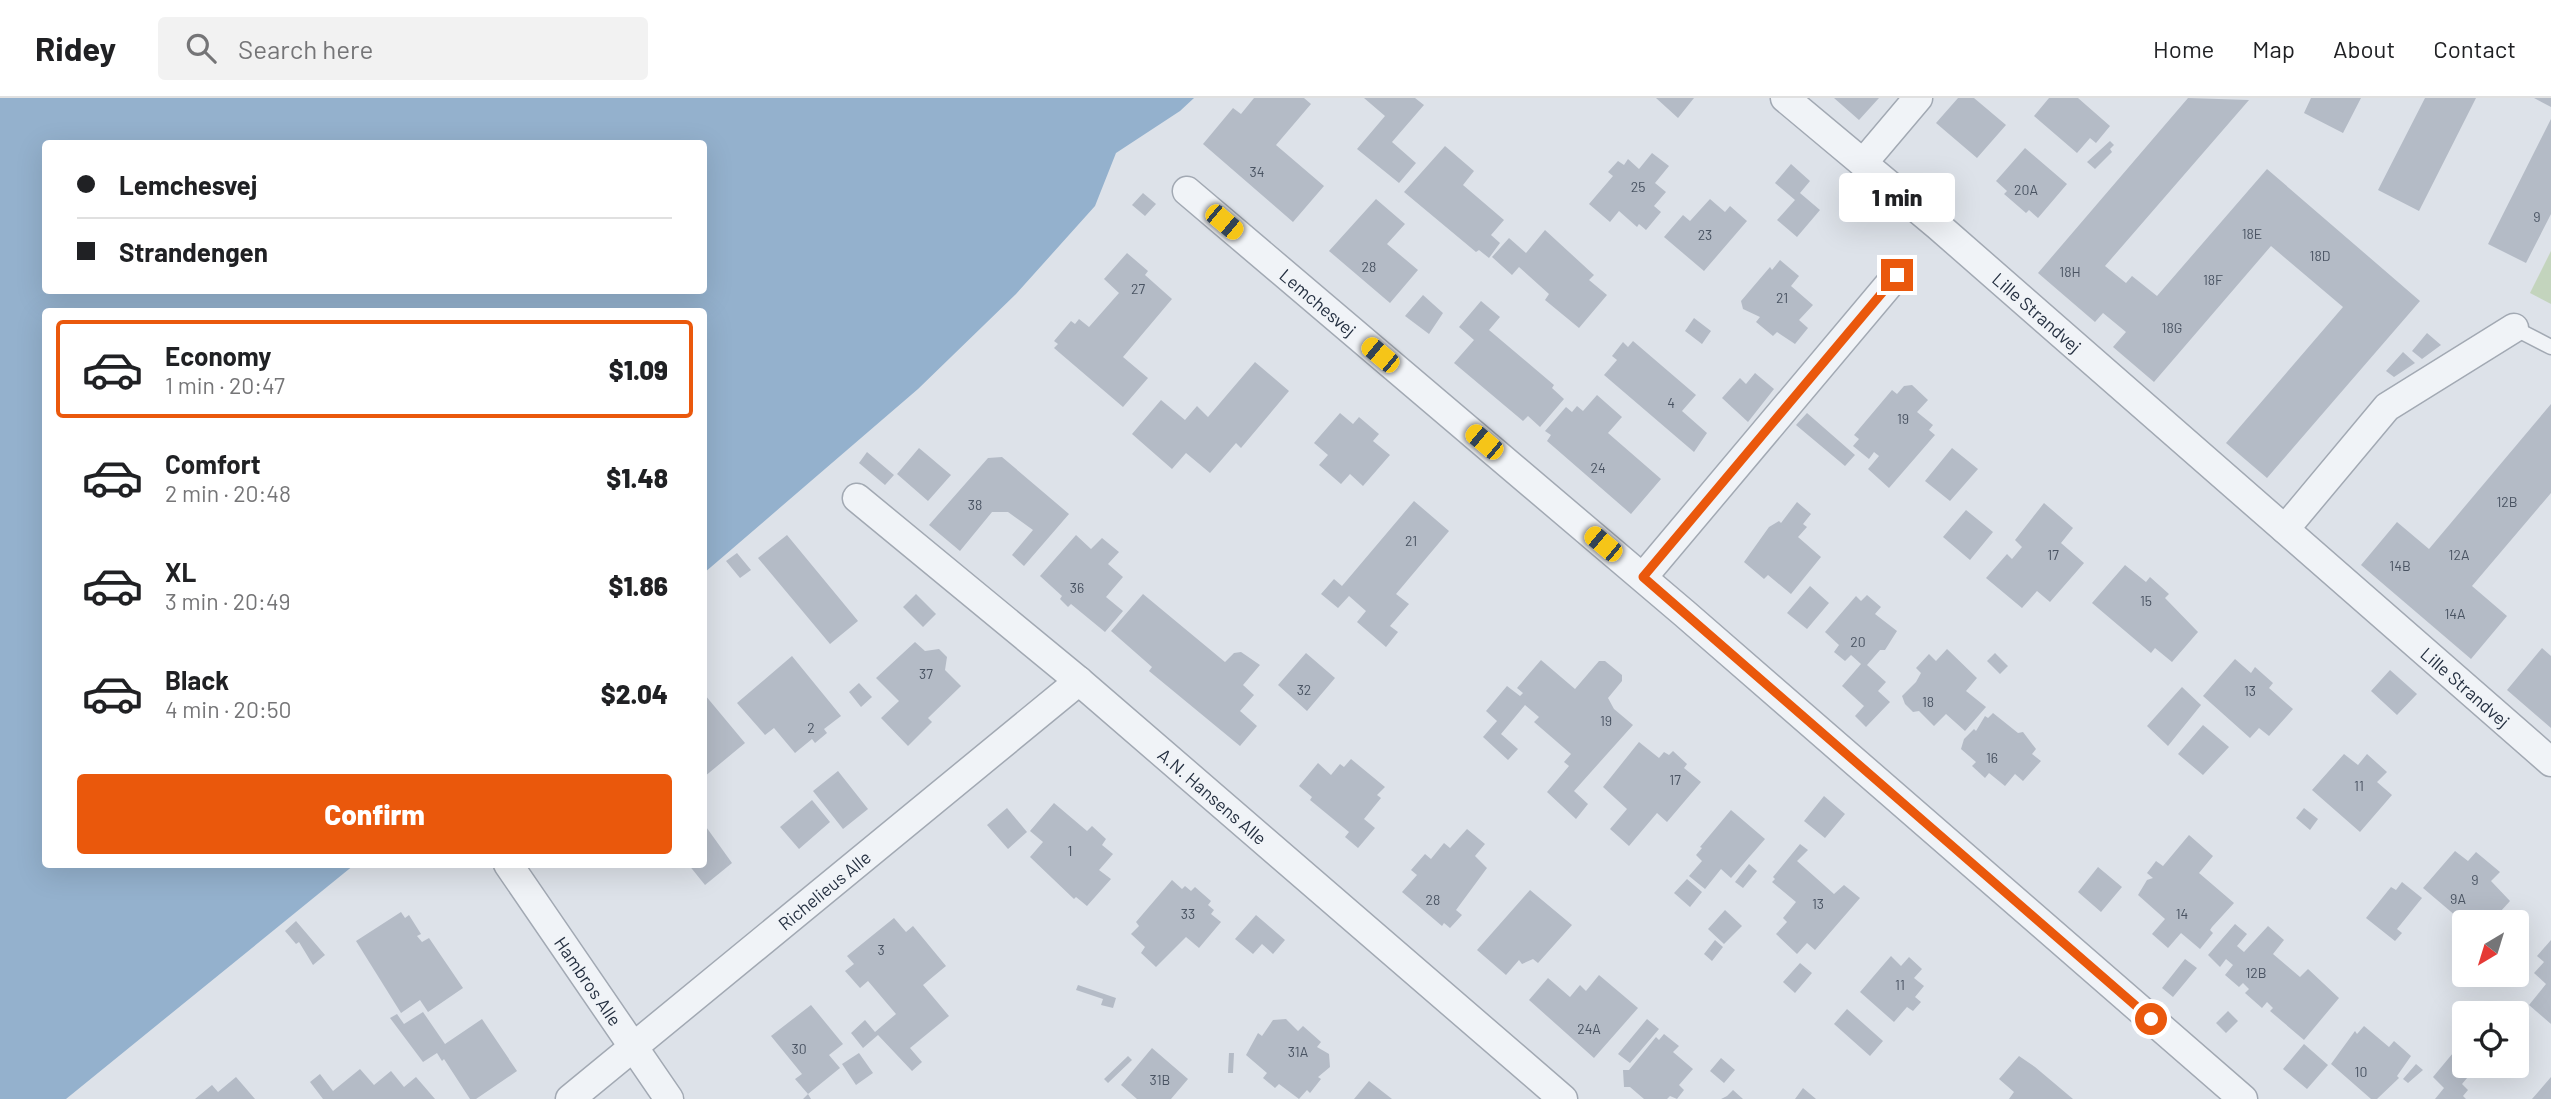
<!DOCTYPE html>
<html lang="en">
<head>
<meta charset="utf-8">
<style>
	body { margin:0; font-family:Barlow,sans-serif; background:#f2f2f2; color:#202124; height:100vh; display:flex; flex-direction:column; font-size:26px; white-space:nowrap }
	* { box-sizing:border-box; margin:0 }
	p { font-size:23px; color:#757577 }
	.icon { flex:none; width:38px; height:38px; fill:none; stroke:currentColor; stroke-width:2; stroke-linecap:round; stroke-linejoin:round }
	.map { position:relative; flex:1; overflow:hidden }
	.side { position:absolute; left:42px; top:210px; width:665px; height:560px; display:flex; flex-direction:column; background:#fff; border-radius:7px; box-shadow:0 7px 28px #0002 }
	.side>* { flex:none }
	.top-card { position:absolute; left:42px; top:42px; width:665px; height:154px; border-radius:7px; box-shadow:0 7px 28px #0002; display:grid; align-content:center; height:154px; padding:0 35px; background:#fff }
	.needle { width:46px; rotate:218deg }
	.controls { position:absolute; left:2452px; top:812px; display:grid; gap:14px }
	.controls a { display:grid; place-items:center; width:77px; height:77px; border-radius:7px; background:#fff; box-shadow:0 7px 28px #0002; font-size:35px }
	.end { position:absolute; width:32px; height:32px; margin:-16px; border:9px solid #ea580c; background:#fff; box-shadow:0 0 0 4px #fff }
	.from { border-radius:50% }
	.bubble { position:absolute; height:49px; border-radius:7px; background:#fff; box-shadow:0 7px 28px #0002; font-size:23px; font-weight:800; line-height:49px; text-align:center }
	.car { position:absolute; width:21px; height:42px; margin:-21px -10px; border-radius:9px; box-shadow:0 0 5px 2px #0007; background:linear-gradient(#f5c518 24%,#345 0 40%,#f5c518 0 76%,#345 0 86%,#f5c518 0) }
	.top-card b { display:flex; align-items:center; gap:24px; height:66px; font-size:26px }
	.top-card b+b { border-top:2px solid #e0e0e0 }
	.top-card i { width:18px; height:18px; background:#202124 }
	ul { padding:12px 0 0; list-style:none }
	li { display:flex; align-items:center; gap:21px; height:98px; margin:0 14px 10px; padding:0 21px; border:4px solid transparent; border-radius:7px }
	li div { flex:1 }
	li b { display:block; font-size:26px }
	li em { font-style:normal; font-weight:800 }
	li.active { border-color:#ea580c }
	li>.icon { width:63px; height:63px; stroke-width:1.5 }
	.action { display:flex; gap:14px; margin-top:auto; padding:14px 35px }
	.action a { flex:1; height:80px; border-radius:7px; background:#ea580c; color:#fff; font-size:28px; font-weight:800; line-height:80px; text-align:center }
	header { display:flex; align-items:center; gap:42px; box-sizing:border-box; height:98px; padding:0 35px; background:#fff; border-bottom:2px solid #e0e0e0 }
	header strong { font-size:33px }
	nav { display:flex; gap:38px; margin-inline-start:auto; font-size:24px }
	.search { width:490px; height:63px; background:#f2f2f2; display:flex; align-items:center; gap:18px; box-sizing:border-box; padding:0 24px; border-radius:7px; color:#757577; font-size:26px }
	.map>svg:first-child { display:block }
	.green { fill:#c3d4bd }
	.water { fill:#94b1cd; fill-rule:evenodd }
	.building { fill:#b4bbc6 }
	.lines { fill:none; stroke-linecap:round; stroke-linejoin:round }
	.service-casing { stroke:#a2a9b3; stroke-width:17 }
	.minor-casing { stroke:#a2a9b3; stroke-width:31 }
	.service { stroke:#f0f3f7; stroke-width:14 }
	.minor { stroke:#f0f3f7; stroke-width:28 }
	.route { stroke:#ea580c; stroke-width:9 }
	.labels { text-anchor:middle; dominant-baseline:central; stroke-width:7; stroke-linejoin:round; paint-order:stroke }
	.number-label { font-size:14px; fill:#495362 }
	.street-label { font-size:18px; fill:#253041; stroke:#edf1f6 }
</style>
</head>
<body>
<header>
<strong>Ridey</strong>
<div class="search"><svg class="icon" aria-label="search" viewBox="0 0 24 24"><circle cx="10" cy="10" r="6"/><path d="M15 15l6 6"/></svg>Search here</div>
<nav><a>Home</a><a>Map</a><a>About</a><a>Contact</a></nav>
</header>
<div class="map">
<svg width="2551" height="1001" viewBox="0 0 2551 1001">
	<rect width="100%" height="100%" fill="#dde2e9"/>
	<!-- green -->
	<path class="green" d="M2551,153v53l-21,-11z"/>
	<!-- water -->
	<path class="water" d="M0,0h1194l-14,13 -64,42 -21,53 -79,88 -98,95 -214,184v-261h-658v552l308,1 -288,234h-66zM46,46h658v146h-658z"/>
	<!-- building -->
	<path class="building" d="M1254,0h50l7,6 -35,41 48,41 -31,36 -90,-78 30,-36 8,6z
		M1364,0h51l9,7 -32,37 24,21 -17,20 -42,-34 28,-33z
		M1656,0h38l-16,20z
		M1834,0h45l-20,22z
		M1958,0h16l32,27 -29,33 -41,-35z
		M2049,0h29l32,28 -14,17 -6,-5 -13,15 -43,-37z
		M2188,0l61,2 -144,166 21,17 6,-7 25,20 110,-127 153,132 -153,177 -41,-35 117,-136 -72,-61 -117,136 -41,-35 13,-15 -23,-19 -8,9 -57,-49z
		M2311,0h50l-18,35 -39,-20z
		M2425,0h51l-57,113 -41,-21z
		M2534,0h17v9z
		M2551,21v95l-25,49 -38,-19z
		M2110,43l4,4 -4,4 2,3 -17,17 -8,-7z
		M1445,48l29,25 -11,14 41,35 -13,15 9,8 -11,15 -10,-8 -3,2 -72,-60z
		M2025,50l42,36 -29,34 -9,-8 -3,3 -22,-19 3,-3 -11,-10z
		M1652,55l17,13 -14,17 11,9 -12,14 7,6 -15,18 -7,-6 -2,3 -18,-16 -9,11 -21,-18 24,-28 -5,-4 10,-11 6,4 4,-6 11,10z
		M1791,66l19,17 -10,12 20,17 -23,27 -20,-17 18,-20 -20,-17z
		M1143,95l13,11 -11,12 -13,-11z
		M1376,101l29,25 -18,20 31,26 -28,33 -61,-52z
		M1710,101l15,13 5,-6 17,15 -43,50 -40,-34 19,-22 7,6z
		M1545,132l49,45 -5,5 18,15 -28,33 -34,-28 4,-6 -30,-27 -7,8 -20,-18 17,-19 17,15z
		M1127,155l21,18 -3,4 27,24 -49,58 25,21 -25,29 -69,-59 4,-4 -4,-3 17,-20 4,3 4,-5 10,8 30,-34 -15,-14z
		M1780,162l19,16 -8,10 22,19 -14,15 9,8 -13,16 -18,-12 -4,4 -17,-14 4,-5 -17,-8 -2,-8 29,-34 2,3z
		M1423,197l20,18 -14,21 -24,-18z
		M1481,203l19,16 -11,13 65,55 -2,3 12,11 -24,28 -12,-11 -5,5 -69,-58 20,-23 -15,-13z
		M1694,220l17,13 -9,13 -17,-13z
		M2427,235l14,12 -19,14 -10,-8z
		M1633,243l63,54 -14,16 25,22 -13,19 -90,-77 13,-15 -5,-4 11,-14 5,5z
		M2403,254l12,11 -21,14 -8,-6z
		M1255,264l34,29 -48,57 -5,-5 -26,30 -24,-20 -14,16 -40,-35 29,-34 24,20 12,-14 11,11z
		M1755,275l19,16 -26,33 -26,-24 18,-20 6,6z
		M1912,287l16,15 -11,12 16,13 -4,5 6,5 -46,53 -21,-19 11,-13 -5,-4 -5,7 -16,-13 6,-7 -5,-4 38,-45 5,4 7,-8z
		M1597,297l25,22 -14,16 53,46 -30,35 -84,-73 4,-6 -6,-4 21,-24 6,5 5,-6 6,5z
		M2551,306v89l-79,93 35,30 -36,43 -110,-94 36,-43 32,27z
		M1340,315l13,11 6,-7 20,17 -6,7 17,14 -27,31 -13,-12 -9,10 -22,-19 9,-10 -14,-12z
		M1807,315l48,42 -10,11 -49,-41z
		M919,350l32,27 -23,26 -31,-27z
		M1952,350l26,21 -28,32 -25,-20z
		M867,354l27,23 -9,10 -26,-22z
		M1002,359l67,57 -45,52 -12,-11 21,-25 -25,-18h-16l-32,39 -31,-26 59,-67z
		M1414,403l35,30 -53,63 13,10 -19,22 8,6 -12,15 -29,-25 9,-11 -17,-15 -11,12 -17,-14 13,-15 8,7z
		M1797,404l14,12 -8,10 4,3 -9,10 23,20 -30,37 -23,-19 -4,4 -20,-17 25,-35 10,-6 2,2z
		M2044,405l29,25 -12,15 23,20 -34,39 -13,-11 -15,17 -36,-30 21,-24 5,5 10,-12 -7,-7z
		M1966,412l27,22 -23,28 -27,-23z
		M787,437l71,86 -28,23 -72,-86z
		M1076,437l15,14 11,-11 17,14 -11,12 15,13 -17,20 17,14 -18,21 -34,-28 -3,3 -8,-8 2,-3 -22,-20z
		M737,455l14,17 -11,8 -14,-17z
		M2125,467l21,17 4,-5 19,17 -4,4 33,34 -26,30 -17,-14 -4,5 -59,-50z
		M1810,488l19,17 -22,26 -20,-16z
		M916,496l20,20 -13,13 -20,-20z
		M1143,496l82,68 9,-9 7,-1 19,13 -17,20 11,10 -14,16 17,15 -17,20 -91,-75 3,-4 -41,-36z
		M1867,497l14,12 -6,7 22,17 -12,19h-5l-13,15 19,17 -8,9 12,11 -24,25 -11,-11 9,-10 -22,-20 19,-22 -10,-9 -6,6 -11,-9 5,-7 -14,-13 31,-36 5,5z
		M915,544l10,9 14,-2 8,8 -2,13 16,16 -33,32 4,4 -24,24 -27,-28 18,-17 -23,-23z
		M2542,550l9,8v72l-44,-38z
		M1947,551l30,29 -11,13 20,16 -21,24 -19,-17 -12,12 -15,-15 -6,1 -8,-8 -3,-8 14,-14 5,-9 -5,-5 13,-14 7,7z
		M1306,555l29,25 -28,33 -29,-26z
		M1995,555l13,13 -8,8 -13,-13z
		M792,558l49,60 -17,13 3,4 -12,10 -3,-4 -17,14 -21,-25 -9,7 -28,-32z
		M2235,561l16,14 4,-6 18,16 -4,5 24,21 -24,27 -10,-8 -9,10 -47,-42z
		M1541,562l34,29 24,-28h6l17,14v6l-14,17 6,11 19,16 -59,66 14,13 -12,15 -29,-27 22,-26 -5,-4 7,-8 -37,-32 5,-5 -14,-12 -24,29 17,15 -10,11 -25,-23 14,-16 -11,-10 21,-25 13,10 3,-3 -6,-5z
		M2390,572l27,24 -20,21 -26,-24z
		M859,585l13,14 -11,10 -12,-15z
		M2182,589l19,18 -33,41 -21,-20z
		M705,597l40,48 -41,34v-81z
		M1993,615l25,20 5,-1 13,17 -4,5 9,7 -18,20 -8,-7 -10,12 -16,-13 -4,5 -13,-12 4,-4 -15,-13 3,-10 10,-10 2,2 9,-15 3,2z
		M2203,627l26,22 -26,28 -25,-21z
		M1639,644l20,16 5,-6 5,3 4,-4 14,13 -3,4 17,14 -34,40 -10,-9 -28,33 -19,-17 17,-20 -24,-22z
		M2344,656l14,11 9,-11 20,18 -10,10 15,13 -32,37 -48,-42z
		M1351,661l34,28 -8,8 4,3 -17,21 11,9 -17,20 -13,-11 4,-5 -39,-32 2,-3 -13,-11 19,-23 13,12 9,-11 4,3z
		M838,673l30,38 -25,20 -30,-38z
		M1824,698l21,18 -20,24 -21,-17z
		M812,702l18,22 -31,27 -19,-22z
		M1054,705l33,28 5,-5 14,13 -4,6 11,9 -14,16 12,9 -24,27 -11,-9 -2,2 -44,-42 13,-15 -13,-11z
		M1007,710l20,24 -19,17 -21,-24z
		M2304,710l14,11 -8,11 -14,-12z
		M1731,712l34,29 -34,39 -10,-9 -16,20 -16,-13 13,-15 -6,-6 6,-7 -2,-1z
		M704,726l28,39 -27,22 -17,-21h16z
		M1467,731l18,15 -10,12 12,12 -31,42 6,5 -12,13 -6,-5 -2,3 -40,-34 15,-17 -6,-5 14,-16 6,5 13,-16 6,5z
		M2189,737l24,21 -14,17 35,30 -22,24 -2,3 3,3 -13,16 -19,-16 -13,15 -16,-14 13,-15 -27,-24 9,-15 6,-2 -6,-5 9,-12 7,5z
		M1800,746l8,6 -11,11 37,33 10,-9 16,13 -45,52 -8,-7 -10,11 -21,-20 11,-12 -4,-4 13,-16 -24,-20 3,-3 -2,-2z
		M2455,753l13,10 8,-9 24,20 -9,9 19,20 -19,21h-28l-40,-34z
		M1749,766l8,7 -14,17 -8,-6z
		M2098,769l24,20 -21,25 -23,-20z
		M1687,781l15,13 -12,15 -16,-14z
		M1172,782l10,9 3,-3 6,5 4,-4 16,14 -3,4 6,5 -3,4 10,8 -22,26 -13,-11 -30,30 -15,-14 4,-6 -14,-13 8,-8 -3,-4z
		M2402,784l20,16 -25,31 5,4 -7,8 -29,-23 25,-31 5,3z
		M1530,792l42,35 -34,38 -5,-4 -11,5 -3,-4 -13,15 -29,-25z
		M1725,812l17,16 -18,18 -16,-15z
		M401,814l4,6 4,-3 12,19 -4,2 5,6 7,-4 34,50 -35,24 -8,-12 -19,13 -45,-72z
		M1256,817l29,25 -12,14 -11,-10 -9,10 -18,-15z
		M894,820l12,14 7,-6 33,40 -23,19 26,31 -39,32 12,14 -10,9 -34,-36 -15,13 -12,-15 14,-13 10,12 21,-18 -28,-33 -8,7 -15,-17 9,-7 -7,-8z
		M296,823l29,34 -12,10 -14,-23 -3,2 -11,-13z
		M2235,826l12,10 -10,12 7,6 24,-26 16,14 -11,14 27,23 8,-8 31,29 -35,42 -34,-29 3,-3 -6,-6 -5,6 -17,-15 4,-4 -6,-6 -4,4 -14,-12 8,-10 -7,-6 -6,8 -12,-12z
		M1715,842l8,7 -11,14 -8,-7z
		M2551,842v84l-22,-19 17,-21 -12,-11 10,-11 -7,-6z
		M1891,858l10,10 8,-9 13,12 -8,9 10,8 -9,11 6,5 -8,9 -6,-4 -13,15 -34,-30z
		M2185,861l12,9 -24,29 -11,-9z
		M1800,865l12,10 -17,20 -12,-11z
		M1599,877l39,33 -44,50 -65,-58 19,-22 22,19 10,-12 6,6z
		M1078,887l38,13 -3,10 -12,-3 2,-6 -27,-9z
		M811,907l32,39 -14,11 11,13 -32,26 3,5h-8l5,-5 -13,-15 7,-5 -31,-38z
		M1847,911l36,32 -13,15 -36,-32z
		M2228,913l10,10 -12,12 -10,-10z
		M423,914l22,32 37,-25 35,52 -41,28h-6l-26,-40 -2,2 -5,-8 -14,9 -33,-44 7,-4 7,10z
		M1286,921l12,12 5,-5 18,16 -4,5 12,7 1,13 -12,10 3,2 -11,14 -3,-3 -8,9 -20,-15 -4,4 -12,-10 4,-5 -21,-18 12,-22 4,3 11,-16z
		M1647,921l12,10 -29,34 -12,-9z
		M2364,928l25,21 5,-6 17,15 -14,20 2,2 -22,21h-6l-40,-35 24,-33 2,3z
		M1664,936l15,12 -6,6 20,17 -14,16 5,5 -7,9 -7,-3 -3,3h-23l-14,-12h-6l-1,-17h6l27,-33 3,3z
		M2304,946l24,21 -21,24 -24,-20z
		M1152,950l36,31 -17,20h-34l-16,-14z
		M859,955l14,20 -17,12 -14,-21z
		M1229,955h5l-1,20h-5z
		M2453,955l20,18 -11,13 6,6 -5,6 3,3h-31l9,-11 -11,-11z
		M1128,958l4,4 -24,23 -4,-4z
		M2019,958l16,11 38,32h-64l5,-7 -15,-13z
		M1721,960l14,12 -11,13 -14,-12z
		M2416,966l7,6 -15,13 -5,-4z
		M360,971l14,16 17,-14 13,16 12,-10 19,22h-112l-13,-17 10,-8 13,17z
		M236,979l19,22h-60l17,-14 6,7z
		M2551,979v22h-19z
		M1369,983l23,18h-38z
		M1803,990l13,11h-21z
		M1733,992l10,9h-22l6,-3z"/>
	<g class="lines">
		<defs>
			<path id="service" d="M2514,230l37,19"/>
			<g id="minor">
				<path id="s1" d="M1785,0l152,127 614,537"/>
				<path d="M1863,65l55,-65"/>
				<path id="s2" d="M1187,93l497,422 559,486"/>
				<path id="s3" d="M857,400l222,183 484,418"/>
				<path d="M2285,431l102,-122 127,-79"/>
				<path d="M1643,479l254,-302"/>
				<path id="s4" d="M508,766l161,235"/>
				<path id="s5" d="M570,1001l509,-418"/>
			</g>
		</defs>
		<!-- service casing -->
		<use href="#service" class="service-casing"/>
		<!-- minor casing -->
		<use href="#minor" class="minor-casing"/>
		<!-- service -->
		<use href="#service" class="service"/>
		<!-- minor -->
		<use href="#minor" class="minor"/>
	</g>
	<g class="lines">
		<!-- route -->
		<path class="route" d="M1897,177l-254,302 508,442"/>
	</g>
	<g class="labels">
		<!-- number labels -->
		<g class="number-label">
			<text x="1257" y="73">34</text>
			<text x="1638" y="88">25</text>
			<text x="2026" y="91">20A</text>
			<text x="2537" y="118">9</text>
			<text x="2252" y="135">18E</text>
			<text x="1705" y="136">23</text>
			<text x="2320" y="157">18D</text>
			<text x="1369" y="168">28</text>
			<text x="2070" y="173">18H</text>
			<text x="2213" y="181">18F</text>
			<text x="1138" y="190">27</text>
			<text x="1782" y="199">21</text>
			<text x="2172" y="229">18G</text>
			<text x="1671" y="304">4</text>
			<text x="1903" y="320">19</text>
			<text x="1598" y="369">24</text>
			<text x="2507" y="403">12B</text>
			<text x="975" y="406">38</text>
			<text x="1411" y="442">21</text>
			<text x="2053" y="456">17</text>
			<text x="2459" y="456">12A</text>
			<text x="2400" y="467">14B</text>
			<text x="1077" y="489">36</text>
			<text x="2146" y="502">15</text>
			<text x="2455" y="515">14A</text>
			<text x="1858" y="543">20</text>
			<text x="926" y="575">37</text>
			<text x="1304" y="591">32</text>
			<text x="2250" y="592">13</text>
			<text x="1928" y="603">18</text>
			<text x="1606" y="622">19</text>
			<text x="811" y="629">2</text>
			<text x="1992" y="659">16</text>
			<text x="1675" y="681">17</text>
			<text x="2359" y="687">11</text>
			<text x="1070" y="752">1</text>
			<text x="2475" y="781">9</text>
			<text x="2458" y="800">9A</text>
			<text x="1433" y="801">28</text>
			<text x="1818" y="805">13</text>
			<text x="1188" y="815">33</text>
			<text x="2182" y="815">14</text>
			<text x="881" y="851">3</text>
			<text x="2256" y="874">12B</text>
			<text x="1900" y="886">11</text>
			<text x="1589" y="930">24A</text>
			<text x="799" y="950">30</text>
			<text x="1298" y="953">31A</text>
			<text x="2361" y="973">10</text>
			<text x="1160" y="981">31B</text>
		</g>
		<!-- street labels -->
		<g class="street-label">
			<text stroke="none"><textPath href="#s2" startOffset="172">Lemchesvej</textPath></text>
			<text stroke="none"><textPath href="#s1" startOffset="331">Lille Strandvej</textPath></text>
			<text stroke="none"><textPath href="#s1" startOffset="900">Lille Strandvej</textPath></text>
			<text stroke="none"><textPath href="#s3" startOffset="464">A.N. Hansens Alle</textPath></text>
			<text stroke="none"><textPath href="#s5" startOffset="329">Richelieus Alle</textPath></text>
			<text stroke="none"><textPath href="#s4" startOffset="142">Hambros Alle</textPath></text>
		</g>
	</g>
</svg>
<div class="controls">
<a><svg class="needle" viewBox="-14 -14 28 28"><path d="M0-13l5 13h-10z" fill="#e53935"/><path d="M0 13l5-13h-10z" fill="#757577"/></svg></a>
<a><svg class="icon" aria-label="locate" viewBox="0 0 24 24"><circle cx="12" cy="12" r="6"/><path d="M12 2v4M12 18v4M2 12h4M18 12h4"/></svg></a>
</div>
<i class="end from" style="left:2151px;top:921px"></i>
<i class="end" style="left:1897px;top:177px"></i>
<div class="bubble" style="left:1839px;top:75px;width:116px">1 min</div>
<i class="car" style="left:1224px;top:124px;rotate:130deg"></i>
<i class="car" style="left:1380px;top:257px;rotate:310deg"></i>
<i class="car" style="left:1484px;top:344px;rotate:310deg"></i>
<i class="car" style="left:1603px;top:446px;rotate:310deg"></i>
<div class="top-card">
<b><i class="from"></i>Lemchesvej</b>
<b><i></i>Strandengen</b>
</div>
<section class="side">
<ul>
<li class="active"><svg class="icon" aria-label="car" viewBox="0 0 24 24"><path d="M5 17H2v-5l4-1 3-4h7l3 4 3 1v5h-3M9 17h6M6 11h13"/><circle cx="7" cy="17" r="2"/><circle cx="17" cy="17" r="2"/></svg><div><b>Economy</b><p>1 min · 20:47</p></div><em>$1.09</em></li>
<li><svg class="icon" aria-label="car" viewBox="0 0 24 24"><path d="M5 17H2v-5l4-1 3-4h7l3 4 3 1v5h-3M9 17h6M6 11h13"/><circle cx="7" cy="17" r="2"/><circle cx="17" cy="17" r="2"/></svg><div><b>Comfort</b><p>2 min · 20:48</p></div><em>$1.48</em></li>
<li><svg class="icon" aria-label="car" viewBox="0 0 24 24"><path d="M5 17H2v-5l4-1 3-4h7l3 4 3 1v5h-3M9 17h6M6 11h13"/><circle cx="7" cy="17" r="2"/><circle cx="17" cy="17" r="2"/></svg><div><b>XL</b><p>3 min · 20:49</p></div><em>$1.86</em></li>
<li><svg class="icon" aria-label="car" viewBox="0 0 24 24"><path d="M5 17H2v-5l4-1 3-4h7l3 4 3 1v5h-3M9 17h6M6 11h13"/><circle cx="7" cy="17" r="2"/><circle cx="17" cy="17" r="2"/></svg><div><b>Black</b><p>4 min · 20:50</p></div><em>$2.04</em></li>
</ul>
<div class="action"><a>Confirm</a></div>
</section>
</div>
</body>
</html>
